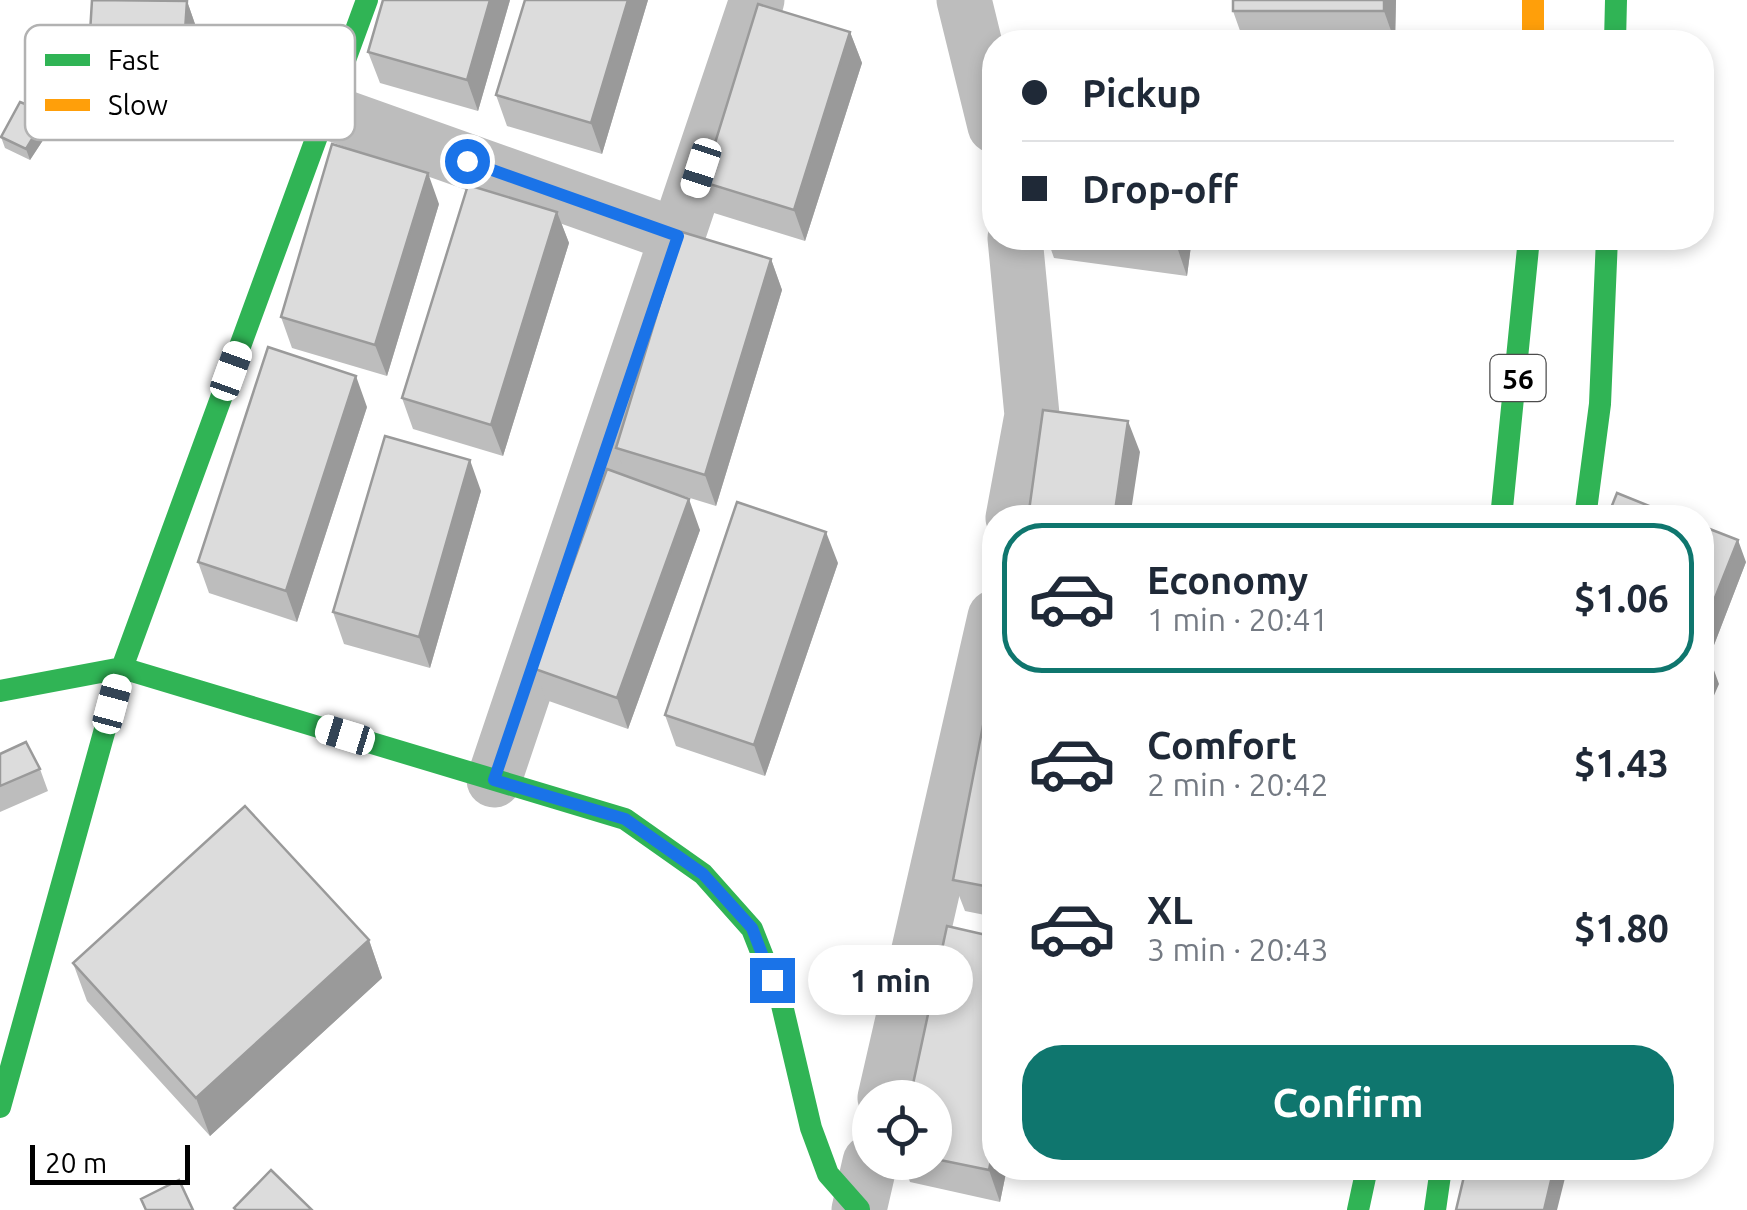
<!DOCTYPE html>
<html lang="en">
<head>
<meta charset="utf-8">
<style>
	body { margin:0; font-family:Ubuntu,sans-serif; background:#f2f2f3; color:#1f2937; height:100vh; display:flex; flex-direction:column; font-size:38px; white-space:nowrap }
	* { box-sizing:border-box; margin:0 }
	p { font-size:32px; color:#747a83 }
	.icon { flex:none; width:55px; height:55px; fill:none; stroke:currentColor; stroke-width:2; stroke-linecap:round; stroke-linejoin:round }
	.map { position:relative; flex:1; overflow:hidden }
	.drawer { position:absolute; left:982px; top:505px; width:732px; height:675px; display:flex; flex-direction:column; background:#fff; border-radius:40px; box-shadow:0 5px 15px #0003 }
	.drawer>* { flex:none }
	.hud { position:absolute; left:982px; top:30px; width:732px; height:220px; border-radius:40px; box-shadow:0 5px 15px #0003; display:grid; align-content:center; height:220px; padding:0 40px; background:#fff }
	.buttons { position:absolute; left:852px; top:1080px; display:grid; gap:20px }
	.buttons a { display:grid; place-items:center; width:100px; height:100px; border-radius:50%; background:#fff; box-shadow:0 5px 15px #0003; font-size:50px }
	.scale { position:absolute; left:30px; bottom:25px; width:160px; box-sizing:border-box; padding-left:10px; border:5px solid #000; border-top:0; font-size:28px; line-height:35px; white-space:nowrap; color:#000; -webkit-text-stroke:8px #fff; paint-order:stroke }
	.end { position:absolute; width:45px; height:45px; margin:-22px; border:12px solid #1a73e8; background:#fff; box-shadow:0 0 0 5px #fff }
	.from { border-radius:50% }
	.bubble { position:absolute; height:70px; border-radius:35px; background:#fff; box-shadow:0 5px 15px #0003; font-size:32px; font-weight:700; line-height:70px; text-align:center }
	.car { position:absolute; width:30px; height:60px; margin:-30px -15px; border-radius:12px; box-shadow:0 0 8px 2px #0007; background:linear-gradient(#fff 24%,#345 0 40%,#fff 0 76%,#345 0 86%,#fff 0) }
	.hud b { display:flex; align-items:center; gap:35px; height:95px; font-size:38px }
	.hud b+b { border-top:2px solid #e0e1e3 }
	.hud i { width:25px; height:25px; background:#1f2937 }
	ul { padding:18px 0 0; list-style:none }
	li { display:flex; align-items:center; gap:30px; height:150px; margin:0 20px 15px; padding:0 20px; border:5px solid transparent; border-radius:40px }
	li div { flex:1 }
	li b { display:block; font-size:38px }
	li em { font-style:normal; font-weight:700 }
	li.selected { border-color:#0f766e }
	li>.icon { width:90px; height:90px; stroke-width:1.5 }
	.action { display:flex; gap:20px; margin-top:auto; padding:20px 40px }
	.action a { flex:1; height:115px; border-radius:40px; background:#0f766e; color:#fff; font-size:40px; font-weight:700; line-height:115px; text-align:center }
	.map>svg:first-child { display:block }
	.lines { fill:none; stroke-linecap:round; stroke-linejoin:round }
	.street { stroke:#bdbdbd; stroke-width:55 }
	.fast { stroke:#30b455; stroke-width:22 }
	.slow { stroke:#ff9f0a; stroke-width:22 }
	.wall { fill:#bdbdbd }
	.shaded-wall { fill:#9a9a9a }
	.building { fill:#dcdcdc; stroke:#9a9a9a; stroke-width:2.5 }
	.route { stroke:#1a73e8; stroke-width:12 }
	.labels { text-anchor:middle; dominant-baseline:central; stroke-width:8; stroke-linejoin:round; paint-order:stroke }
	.shield { fill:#fff; stroke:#4c4c4c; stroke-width:2.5 }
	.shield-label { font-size:28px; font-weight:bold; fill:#000 }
	.key { fill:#fff; stroke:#b2b2b2; stroke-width:2.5 }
	.key-label { font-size:28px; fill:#000 }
</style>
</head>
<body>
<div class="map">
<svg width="1747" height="1210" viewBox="0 0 1747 1210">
	<rect width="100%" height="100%" fill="#fff"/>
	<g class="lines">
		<!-- street -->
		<path class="street" d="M964,0l31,126
			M326,111l352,125
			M1013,518l19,-103 -17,-177
			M494,780l263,-780
			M885,1098l110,-481
			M859,1210l11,-48"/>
		<!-- fast -->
		<path class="fast" d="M1615,42l1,-42
			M1501,518l28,-280
			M1585,518l15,-114 7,-166
			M0,691l122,-23 503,151 78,55 49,55 30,76 29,123 17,46 31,35
			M0,1107l122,-439 245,-668
			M1358,1210l9,-42
			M1435,1210l6,-42"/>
		<!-- slow -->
		<path class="slow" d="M1533,0v42"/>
	</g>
	<!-- wall -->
	<path class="wall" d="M510,0l-32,111 -98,-28 -12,-31z
		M525,0h123l-46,154 -95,-28 -11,-31z
		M1396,0l-1,42h-151l-11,-31z
		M187,1l8,23 -6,103 -94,-5 -9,-22z
		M850,32l12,31 -57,178 -91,-28 -11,-31z
		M53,125l-23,35 -25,-12 -4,-11z
		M439,204l-52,172 -95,-28 -11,-31z
		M557,212l12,31 -66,213 -90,-27 -11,-31z
		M1047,238h145l-5,38 -133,-18z
		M771,259l11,31 -66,216 -39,-12 23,36 -72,199 -82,-29 -11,-31 91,-193 -10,-28z
		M367,407l-70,215 -88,-29 -11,-31z
		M481,491l-51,177 -86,-24 -11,-32z
		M1702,526l44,36 -32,83 -12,-4z
		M838,563l-73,213 -89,-30 -11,-31z
		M995,701v216l-30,-6 -12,-31z
		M0,754l40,15 8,22 -48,21z
		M369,940l13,38 -172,158 -123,-135 -14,-38z
		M935,1098l60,70h12l-7,34 -90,-20 -7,-20h32z"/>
	<!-- shaded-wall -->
	<path class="shaded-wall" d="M490,0h20l-32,111 -11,-31z
		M628,0h20l-46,154 -11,-31z
		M1384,0h12l-1,42 -11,-31z
		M187,1l8,23 -6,103 -9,-22z
		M850,32l12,31 -57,178 -11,-31z
		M48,113l5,12 -23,35 -4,-11z
		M428,173l11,31 -52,172 -12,-31z
		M557,212l12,31 -66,213 -12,-31z
		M1177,238h15l-5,38 -11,-32z
		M771,259l11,31 -66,216 -11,-31z
		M356,376l11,31 -70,215 -11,-31z
		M1128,421l12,31 -10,66h-16z
		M470,460l11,31 -51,177 -11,-31z
		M689,499l11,31 -72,199 -11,-31z
		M826,532l12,31 -73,213 -11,-31z
		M1738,540l8,22 -32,83 -9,-22z
		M1711,662l8,22 -17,39v-42z
		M369,940l13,38 -172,158 -14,-38z
		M995,1141v27h12l-7,34 -11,-32z
		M1554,1168h9l3,6 -9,36h-13z"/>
	<!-- building -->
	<path class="building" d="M92,0l95,1 -7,104 -94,-5z
		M383,0h107l-23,80 -99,-28z
		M525,0h103l-37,123 -95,-28z
		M1233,0h151v11h-151z
		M758,4l92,28 -56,178 -91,-28z
		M20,102l28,11 -22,36 -25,-12z
		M332,144l96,29 -53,172 -94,-28z
		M468,185l89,27 -66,213 -89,-27z
		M682,232l89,27 -66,216 -89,-27z
		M1124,238h53l-1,6z
		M268,347l88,29 -70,215 -88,-29z
		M1043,410l85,11 -14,97h-86z
		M385,436l85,24 -51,177 -86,-25z
		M607,469l82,30 -72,199 -82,-29z
		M1617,493l62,25h-72z
		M737,502l89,30 -72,213 -89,-30z
		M1702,526l36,14 -33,83 -3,-1z
		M1702,658l9,4 -9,19z
		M988,700l7,1v187l-42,-8z
		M26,742l14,27 -40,17v-32z
		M245,806l124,134 -173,158 -123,-135z
		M947,926l48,11v204l-6,29 -54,-11v-61h-25z
		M1466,1168h88l-10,42h-88z
		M271,1170l41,40h-76l-2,-2z
		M179,1180l14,30h-47l-5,-11z"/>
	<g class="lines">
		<!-- route -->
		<path class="route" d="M467,161l211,75 -184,544 131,39 78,55 49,54 20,52"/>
	</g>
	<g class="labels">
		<!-- shield labels -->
		<rect class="shield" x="1490.5" y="355" width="55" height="46" rx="8"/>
		<g class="shield-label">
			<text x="1518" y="378">56</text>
		</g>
	</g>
	<!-- legend -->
	<rect x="25" y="25" width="330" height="115" rx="15" class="key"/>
	<rect x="45" y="54" width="45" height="12" fill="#30b455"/>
	<rect x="45" y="99" width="45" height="12" fill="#ff9f0a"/>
	<g class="key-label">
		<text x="108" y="70">Fast</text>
		<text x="108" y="115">Slow</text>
	</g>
</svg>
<div class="buttons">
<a><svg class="icon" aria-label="locate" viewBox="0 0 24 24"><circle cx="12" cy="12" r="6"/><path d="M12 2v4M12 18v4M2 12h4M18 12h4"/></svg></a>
</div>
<div class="scale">20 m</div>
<i class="end from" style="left:467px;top:161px"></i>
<i class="end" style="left:772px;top:980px"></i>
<div class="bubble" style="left:808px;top:945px;width:165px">1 min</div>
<i class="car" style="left:701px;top:168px;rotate:198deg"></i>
<i class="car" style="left:231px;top:371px;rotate:20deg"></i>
<i class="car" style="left:112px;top:704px;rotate:15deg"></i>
<i class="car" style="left:345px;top:735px;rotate:287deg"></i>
<div class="hud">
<b><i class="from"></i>Pickup</b>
<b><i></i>Drop-off</b>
</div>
<section class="drawer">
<ul>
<li class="selected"><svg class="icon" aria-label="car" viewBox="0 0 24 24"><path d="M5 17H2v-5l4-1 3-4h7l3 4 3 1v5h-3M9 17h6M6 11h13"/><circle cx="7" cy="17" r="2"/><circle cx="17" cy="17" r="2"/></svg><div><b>Economy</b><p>1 min · 20:41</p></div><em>$1.06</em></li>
<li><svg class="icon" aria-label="car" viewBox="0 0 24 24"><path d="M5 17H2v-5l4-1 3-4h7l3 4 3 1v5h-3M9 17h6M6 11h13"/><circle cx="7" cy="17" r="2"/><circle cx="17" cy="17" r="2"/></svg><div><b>Comfort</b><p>2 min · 20:42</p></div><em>$1.43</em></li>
<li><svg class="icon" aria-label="car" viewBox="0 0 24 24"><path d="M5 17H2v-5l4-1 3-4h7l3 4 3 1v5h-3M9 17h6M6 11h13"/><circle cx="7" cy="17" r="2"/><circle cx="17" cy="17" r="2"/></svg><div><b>XL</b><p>3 min · 20:43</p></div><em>$1.80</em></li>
</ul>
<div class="action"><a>Confirm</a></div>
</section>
</div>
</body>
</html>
